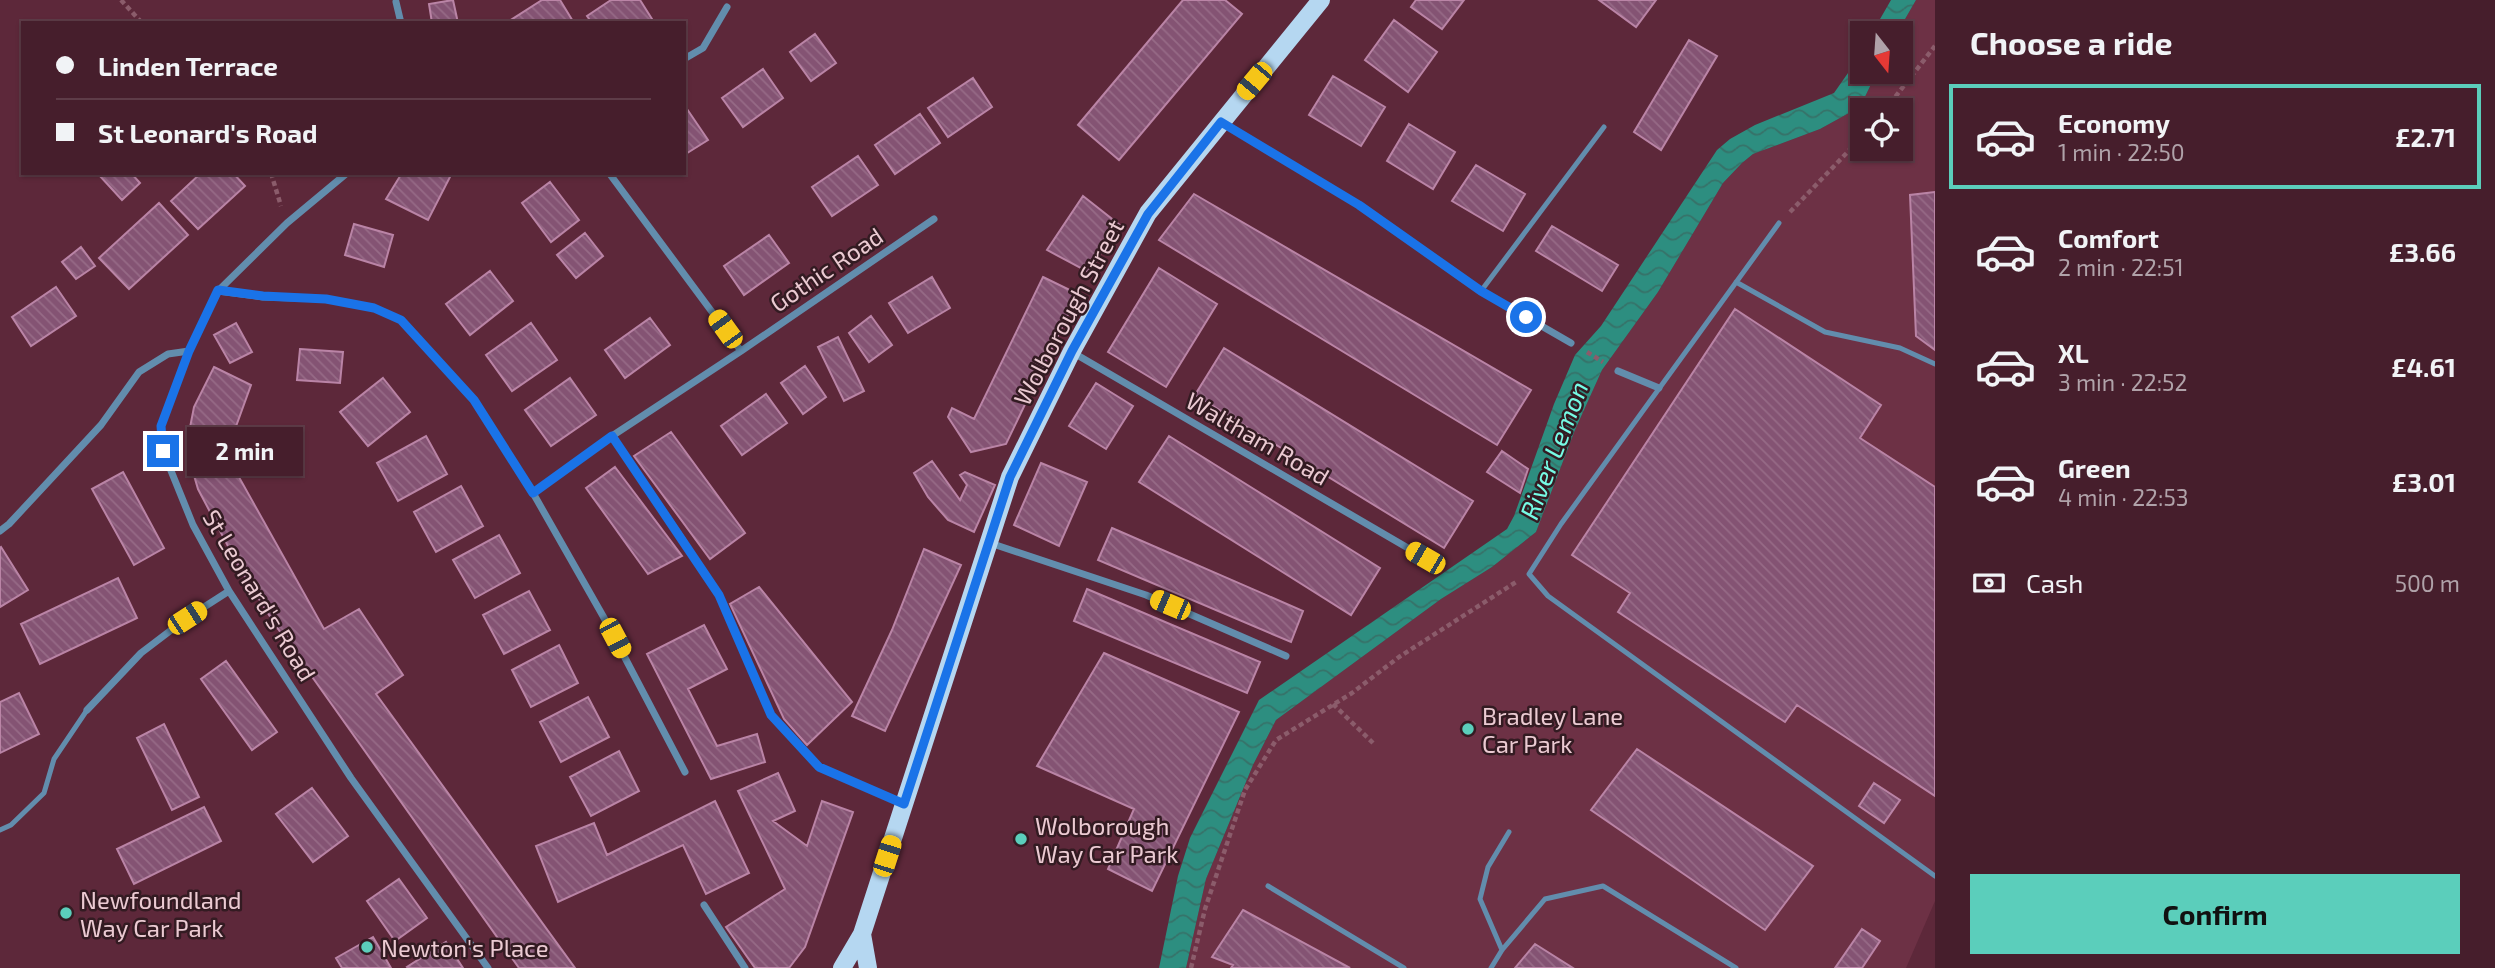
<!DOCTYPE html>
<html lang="en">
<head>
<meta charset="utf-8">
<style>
	body { margin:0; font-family:"Exo 2",sans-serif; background:#502b38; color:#f1f3f6; height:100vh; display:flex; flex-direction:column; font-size:26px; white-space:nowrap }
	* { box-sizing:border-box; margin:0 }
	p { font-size:23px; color:#b0a2a9 }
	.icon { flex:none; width:38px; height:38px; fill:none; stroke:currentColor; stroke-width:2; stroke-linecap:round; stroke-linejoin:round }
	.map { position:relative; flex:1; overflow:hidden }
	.side { display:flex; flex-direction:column; background:#461e2c; width:560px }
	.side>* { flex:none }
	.hud { position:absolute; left:21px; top:21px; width:665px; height:154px; border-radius:0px; box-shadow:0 2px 5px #0004,0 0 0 2px #5e3c48; display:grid; align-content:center; height:154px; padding:0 35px; background:#461e2c }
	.needle { width:46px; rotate:163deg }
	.fabs { position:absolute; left:1850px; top:21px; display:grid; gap:14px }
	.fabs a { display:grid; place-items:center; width:63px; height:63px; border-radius:0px; background:#461e2c; box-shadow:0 2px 5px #0004,0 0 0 2px #5e3c48; font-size:35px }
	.end { position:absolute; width:32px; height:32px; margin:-16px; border:9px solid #1a73e8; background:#fff; box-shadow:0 0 0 4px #fff }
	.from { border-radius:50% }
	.bubble { position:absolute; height:49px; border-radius:0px; background:#461e2c; box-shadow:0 2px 5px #0004,0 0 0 2px #5e3c48; font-size:23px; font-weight:700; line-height:49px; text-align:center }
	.car { position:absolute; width:21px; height:42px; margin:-21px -10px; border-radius:9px; box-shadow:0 0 5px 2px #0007; background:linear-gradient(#f5c518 24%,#345 0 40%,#f5c518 0 76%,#345 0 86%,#f5c518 0) }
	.hud b { display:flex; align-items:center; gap:24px; height:66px; font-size:26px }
	.hud b+b { border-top:2px solid #5e3c48 }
	.hud i { width:18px; height:18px; background:#f1f3f6 }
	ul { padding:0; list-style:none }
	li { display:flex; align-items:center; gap:21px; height:105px; margin:0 14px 10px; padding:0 21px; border:4px solid transparent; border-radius:0px }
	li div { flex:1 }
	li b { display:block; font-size:26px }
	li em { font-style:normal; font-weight:700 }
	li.selected { border-color:#5bcebb }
	li>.icon { width:63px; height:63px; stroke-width:1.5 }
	h2 { padding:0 35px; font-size:32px; line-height:84px }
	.pay { display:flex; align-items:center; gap:18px; height:77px; padding:0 35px; font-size:26px }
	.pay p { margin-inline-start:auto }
	.button { display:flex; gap:14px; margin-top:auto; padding:14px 35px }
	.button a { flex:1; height:80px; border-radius:0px; background:#5bcebb; color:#111; font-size:28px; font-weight:700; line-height:80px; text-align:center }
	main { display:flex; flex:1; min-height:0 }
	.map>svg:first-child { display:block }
	.built { fill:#6d3145; fill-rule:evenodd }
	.water { fill:url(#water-waves) }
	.building { fill:url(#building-back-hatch); stroke:#ba84a6; stroke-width:2 }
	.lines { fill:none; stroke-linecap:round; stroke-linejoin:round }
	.path { stroke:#8b5c6b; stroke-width:4.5; stroke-dasharray:5 3.5; stroke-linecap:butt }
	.service { stroke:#628dad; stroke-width:5 }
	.minor { stroke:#628dad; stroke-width:7 }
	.primary { stroke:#b5d7f1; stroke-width:18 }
	.route { stroke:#1a73e8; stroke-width:9 }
	.poi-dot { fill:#5bcebb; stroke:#331b22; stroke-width:2.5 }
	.labels { text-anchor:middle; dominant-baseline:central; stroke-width:5; stroke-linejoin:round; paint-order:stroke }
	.street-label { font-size:24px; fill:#ebcad2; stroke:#331b22 }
	.poi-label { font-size:24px; fill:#ebcad2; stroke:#331b22; text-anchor:start }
	.water-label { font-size:26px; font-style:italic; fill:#76fbe5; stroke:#331b22 }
</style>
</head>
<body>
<main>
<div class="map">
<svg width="1935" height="968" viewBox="0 0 1935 968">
	<defs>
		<pattern id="water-waves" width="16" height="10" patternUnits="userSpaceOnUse" patternTransform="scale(1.75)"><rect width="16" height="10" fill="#2d8e80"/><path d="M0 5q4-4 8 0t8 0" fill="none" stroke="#367269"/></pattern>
		<pattern id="building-back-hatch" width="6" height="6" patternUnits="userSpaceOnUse" patternTransform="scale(1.75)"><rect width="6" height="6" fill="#845373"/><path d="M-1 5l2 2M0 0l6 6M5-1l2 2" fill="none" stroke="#966a86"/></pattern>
	</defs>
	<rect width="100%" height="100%" fill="#5d283a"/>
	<!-- built -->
	<path class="built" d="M1916,0h19v901l-29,67h-720l20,-89 47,-114 23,-45 165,-121 51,-32 44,-35 39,-102 27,-60 56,-78 65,-109 19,-20 11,-9 67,-25 40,-22 17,-35h23v-39h-3zM1862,110h38v39h-38z"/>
	<!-- water -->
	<path class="water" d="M1891,0h25l-19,33h-25z
		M1862,53v19h15l-17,35 -40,22 -67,25 -11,9 -19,20 -65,109 -56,78 -27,60 -39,102 -44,35 -51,32 -165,121 -23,45 -47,114 -20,89h-27l19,-92 12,-38 69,-138 248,-171 7,-13 40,-112 21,-49 26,-29 116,-176 13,-11 25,-14 79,-32z"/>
	<!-- building -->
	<path class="building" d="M453,0l5,23h-26l-3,-19z
		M542,0h18l14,23h-68z
		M611,0h29l12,19 -5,4h-55l-5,-7z
		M1183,0h42l17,14 -123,146 -41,-35z
		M1416,0h48l-22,29 -31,-22z
		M1599,0h57l-20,27z
		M1394,20l43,32 -29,40 -43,-32z
		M815,34l21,29 -25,18 -21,-29z
		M1689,40l28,16 -56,94 -27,-18z
		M763,69l20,29 -40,29 -21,-29z
		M1333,76l52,31 -24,39 -52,-31z
		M973,78l19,29 -44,30 -20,-29z
		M687,109l21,31 -24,15v-44z
		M920,114l20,29 -45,31 -20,-29z
		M1409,124l46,28 -22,37 -46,-28z
		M858,156l20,29 -46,31 -20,-29z
		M1476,165l49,29 -22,37 -51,-30z
		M101,173h30l9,10 -18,17 -23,-25z
		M201,173h32l12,13 -47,43 -27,-28z
		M402,173h50l-24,47 -42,-21z
		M550,182l29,38 -28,22 -29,-39z
		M1935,192v158l-19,-14 -6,-141z
		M1194,194l337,196 -34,55 -338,-205z
		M1083,196l38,30 -18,23 -13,24 -43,-23z
		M159,203l29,32 -59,54 -30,-31z
		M354,224l39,11 -9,32 -39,-12z
		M1552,226l66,39 -16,26 -66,-40z
		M585,233l18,23 -27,22 -19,-23z
		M769,235l20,28 -45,32 -20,-29z
		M81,247l14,19 -19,13 -14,-17z
		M1159,268l58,36 -51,83 -58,-35z
		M490,271l23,30 -43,34 -24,-31z
		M932,277l18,31 -42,25 -19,-30z
		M1043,277l35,17 -72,150 -35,8 -23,-35 4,-9 22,11z
		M56,287l20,29 -45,30 -19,-29z
		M1735,309l146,96 -21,33 75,49v309l-138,-91 -12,17 -167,-110 12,-19 -58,-38z
		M871,316l21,29 -23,17 -20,-29z
		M650,318l20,27 -45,33 -20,-28z
		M236,323l16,29 -22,11 -16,-28z
		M531,323l26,37 -45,31 -26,-36z
		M838,337l26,54 -20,10 -26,-54z
		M1224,348l249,153 -29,47 -249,-153z
		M300,349l43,3 -3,31 -43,-3z
		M805,366l21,31 -23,17 -22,-31z
		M214,367l37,18 -25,69 98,175 35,-20 44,66 -27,19 199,274h-56l-243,-342 -36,-57 -42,-80 -12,-41 8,-41z
		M383,378l27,34 -42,34 -28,-34z
		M570,378l26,37 -45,31 -26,-36z
		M1096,383l37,23 -27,43 -37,-23z
		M766,394l21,29 -45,32 -21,-29z
		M671,432l74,101 -35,26 -76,-103z
		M426,436l21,38 -49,27 -21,-38z
		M1169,436l211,132 -29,47 -212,-133z
		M1502,451l26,18 -8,24 -33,-21z
		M932,461l28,39 7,-15 -7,-10 5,-3 30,13 -21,47 -26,-12 -20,-23 -14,-24z
		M1041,463l46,19 -28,64 -45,-21z
		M615,467l67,89 -34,18 -62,-86z
		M123,472l41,76 -30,17 -42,-76z
		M461,486l22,40 -47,26 -22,-40z
		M1112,528l191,83 -12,31 -193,-82z
		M499,535l21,38 -45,25 -22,-38z
		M1,547l27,43 -28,17v-59z
		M924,549l37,16 -76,166 -33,-15 40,-86z
		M118,578l19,40 -97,46 -19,-40z
		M759,587l93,115 -45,43 -23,-26 -54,-115z
		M1087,589l173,73 -13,31 -173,-72z
		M529,591l21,39 -46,24 -21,-39z
		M704,625l23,44 -39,20 29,57 40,-12 8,28 -54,17 -64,-125z
		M559,645l19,38 -47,24 -19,-37z
		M1104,653l135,59 -87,179 -44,-22 26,-60 -97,-43z
		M226,661l51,71 -25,18 -51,-71z
		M19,693l20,41 -39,19v-51z
		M588,697l21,40 -48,25 -21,-40z
		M164,724l35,73 -27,13 -35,-72z
		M1637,749l176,117 -48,64 -174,-120z
		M619,751l20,40 -48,25 -21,-39z
		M778,773l17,38 -22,10 34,25 15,-45 31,11 -48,135 -16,21h-34l-29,-41 59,-38 -47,-98z
		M1874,783l26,17 -16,23 -25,-17z
		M312,788l36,48 -35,26 -37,-48z
		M715,801l34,72 -43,21 -23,-49 -125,57 -22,-56 58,-23 13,32z
		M204,807l17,34 -87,43 -17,-35z
		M399,879l28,39 -32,23 -28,-40z
		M1243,910l107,58h-119l2,-3 -21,-8z
		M1862,929l18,12 -18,27h-27z
		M373,937l18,31h-49l-6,-10z
		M446,942l17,26h-55l-1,-1z
		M1535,944l38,24h-58z"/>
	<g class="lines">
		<!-- path -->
		<path class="path" d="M121,0l21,23
			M1885,110l50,-64
			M271,173l10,33
			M1790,212l72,-75
			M1587,352l16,10
			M1333,704l40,39
			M1191,968l14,-59 40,-119 31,-50 76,-47 47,-36 117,-75"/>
		<!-- service -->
		<path class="service" d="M1779,223l-218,301 -32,50 19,22 387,280
			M1736,282l89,50 75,16 35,16
			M1481,291l123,-164
			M684,542l35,53 52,120 48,52 81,35
			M0,830l11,-5 33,-32 10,-34 33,-49
			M1268,886l136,82
			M1502,950l-22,-51 8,-32 21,-35
			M1491,968l11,-18 43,-51 58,-13 133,82"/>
		<!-- minor -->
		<path class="minor" d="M396,2l5,21
			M684,59l19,-11 24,-41
			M1223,123l136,82 122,86 90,52
			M347,173l-60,50 -69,68 -29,60 -28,75 2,25 30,74 36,66 122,187 137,190
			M218,291l45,6 63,2 48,9 27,12 73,80 59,93 70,123 82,156
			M741,351l193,-132
			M1072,352l353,206
			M1618,371l41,17
			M612,436l72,106
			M533,493l79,-57 129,-85 -132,-178
			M0,531l9,-7 92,-99 38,-53 29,-18 21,-3
			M990,543l156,52 140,61
			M87,710l54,-57 46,-35 42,-27
			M704,905l41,63"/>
		<!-- primary -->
		<path class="primary" d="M862,934l6,34
			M842,968l20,-34 148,-457 62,-126 76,-138 173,-213"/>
	</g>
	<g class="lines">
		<!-- route -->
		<path class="route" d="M163,451l-2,-25 28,-75 29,-61 45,6 63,3 48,9 27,12 73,80 59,93 79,-57 107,159 52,120 48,52 85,37 106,-327 62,-126 76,-137 73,-92 138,83 122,86 45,26"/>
	</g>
	<!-- markers -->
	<g class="poi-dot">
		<circle cx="1468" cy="729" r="7"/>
		<circle cx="1021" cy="839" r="7"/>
		<circle cx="66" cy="913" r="7"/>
		<circle cx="367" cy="947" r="7"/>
	</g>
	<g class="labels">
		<!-- street labels -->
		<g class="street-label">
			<text transform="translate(826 269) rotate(-34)">Gothic Road</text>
			<text transform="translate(1068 312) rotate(-62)">Wolborough Street</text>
			<text transform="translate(1258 438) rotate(30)">Waltham Road</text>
			<text transform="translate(260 595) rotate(59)">St Leonard's Road</text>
		</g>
		<!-- poi labels -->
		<g class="poi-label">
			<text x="1482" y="715">Bradley Lane<tspan x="1482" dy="28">Car Park</tspan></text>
			<text x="1035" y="825">Wolborough<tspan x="1035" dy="28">Way Car Park</tspan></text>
			<text x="80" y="899">Newfoundland<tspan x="80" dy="28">Way Car Park</tspan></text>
			<text x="381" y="947">Newton's Place</text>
		</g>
		<!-- water labels -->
		<g class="water-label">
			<text transform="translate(1553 450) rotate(-69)">River Lemon</text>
		</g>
	</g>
</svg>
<div class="fabs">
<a><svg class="needle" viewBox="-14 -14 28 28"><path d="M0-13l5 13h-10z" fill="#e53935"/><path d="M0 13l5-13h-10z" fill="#b0a2a9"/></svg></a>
<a><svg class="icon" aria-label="locate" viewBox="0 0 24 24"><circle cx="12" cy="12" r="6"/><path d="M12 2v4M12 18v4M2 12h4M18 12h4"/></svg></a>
</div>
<i class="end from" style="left:1526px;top:317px"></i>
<i class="end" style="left:163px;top:451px"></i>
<div class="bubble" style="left:187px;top:427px;width:116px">2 min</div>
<i class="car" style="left:1254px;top:81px;rotate:220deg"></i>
<i class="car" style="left:725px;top:329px;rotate:324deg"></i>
<i class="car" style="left:1425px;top:558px;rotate:300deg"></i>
<i class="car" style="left:1170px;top:605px;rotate:293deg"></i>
<i class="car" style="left:187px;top:618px;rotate:57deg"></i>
<i class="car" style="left:615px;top:638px;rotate:152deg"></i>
<i class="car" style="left:887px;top:856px;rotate:18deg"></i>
<div class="hud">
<b><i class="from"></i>Linden Terrace</b>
<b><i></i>St Leonard's Road</b>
</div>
</div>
<section class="side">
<h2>Choose a ride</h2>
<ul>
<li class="selected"><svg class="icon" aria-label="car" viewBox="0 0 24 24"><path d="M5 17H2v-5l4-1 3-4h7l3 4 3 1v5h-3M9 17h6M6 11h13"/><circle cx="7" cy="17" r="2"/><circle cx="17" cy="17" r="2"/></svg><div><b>Economy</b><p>1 min · 22:50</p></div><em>£2.71</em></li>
<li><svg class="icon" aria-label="car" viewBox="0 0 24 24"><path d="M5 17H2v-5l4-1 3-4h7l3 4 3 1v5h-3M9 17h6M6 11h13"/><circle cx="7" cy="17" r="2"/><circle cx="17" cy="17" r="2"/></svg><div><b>Comfort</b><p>2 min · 22:51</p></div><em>£3.66</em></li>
<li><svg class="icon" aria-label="car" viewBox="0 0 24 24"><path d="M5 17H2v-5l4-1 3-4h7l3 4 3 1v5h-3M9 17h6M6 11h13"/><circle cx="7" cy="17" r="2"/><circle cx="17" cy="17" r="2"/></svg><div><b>XL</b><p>3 min · 22:52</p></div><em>£4.61</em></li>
<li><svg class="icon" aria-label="car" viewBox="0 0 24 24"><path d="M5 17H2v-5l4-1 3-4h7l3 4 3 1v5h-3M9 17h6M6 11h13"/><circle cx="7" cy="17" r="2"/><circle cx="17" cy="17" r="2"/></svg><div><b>Green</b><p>4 min · 22:53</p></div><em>£3.01</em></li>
</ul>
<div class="pay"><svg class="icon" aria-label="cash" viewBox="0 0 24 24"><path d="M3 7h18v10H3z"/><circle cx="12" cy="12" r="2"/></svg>Cash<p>500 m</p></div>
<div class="button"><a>Confirm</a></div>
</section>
</main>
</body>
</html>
